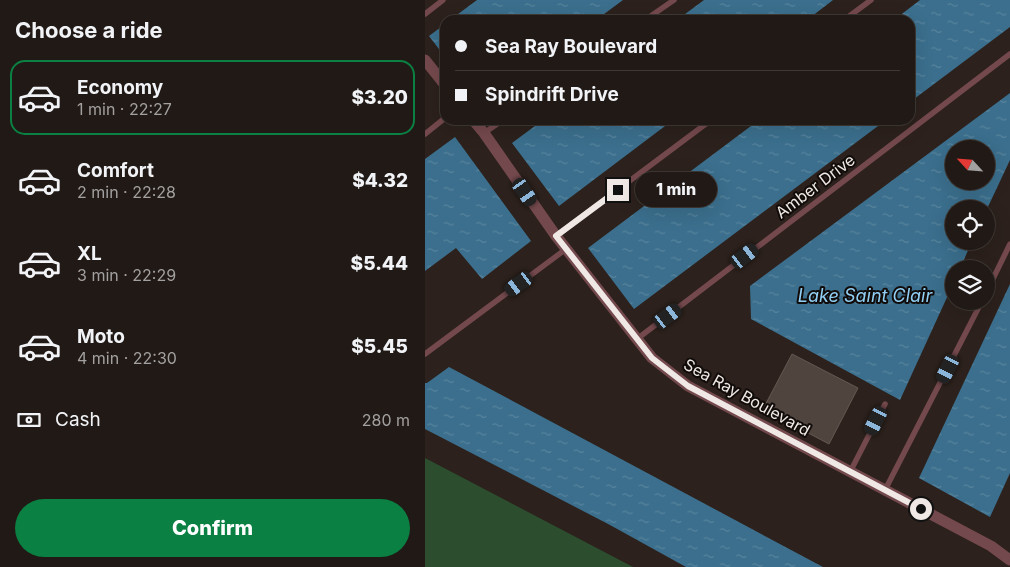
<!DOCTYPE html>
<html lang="en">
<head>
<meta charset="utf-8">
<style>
	body { margin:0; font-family:Inter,sans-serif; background:#29221e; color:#f1f3f6; height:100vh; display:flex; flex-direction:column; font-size:19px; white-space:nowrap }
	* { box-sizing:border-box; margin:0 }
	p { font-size:16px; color:#a2a0a0 }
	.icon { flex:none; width:28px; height:28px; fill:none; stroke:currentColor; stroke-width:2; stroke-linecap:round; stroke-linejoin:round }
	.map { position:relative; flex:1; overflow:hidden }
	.side { display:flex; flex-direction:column; background:#211915; width:425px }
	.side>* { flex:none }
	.hud { position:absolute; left:15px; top:15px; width:475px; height:110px; border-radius:15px; box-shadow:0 5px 20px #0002,0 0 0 1px #3e3834; display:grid; align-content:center; height:110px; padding:0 15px; background:#211915 }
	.needle { width:32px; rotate:296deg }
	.controls { position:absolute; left:520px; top:140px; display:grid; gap:10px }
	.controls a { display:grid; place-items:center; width:50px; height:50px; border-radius:50%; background:#211915; box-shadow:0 5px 20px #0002,0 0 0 1px #3e3834; font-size:25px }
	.end { position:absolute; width:22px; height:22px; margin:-11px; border:6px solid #efe8e4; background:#111; box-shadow:0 0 0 2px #111 }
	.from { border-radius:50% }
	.bubble { position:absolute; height:35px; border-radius:18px; background:#211915; box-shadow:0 5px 20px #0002,0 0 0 1px #3e3834; font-size:16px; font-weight:800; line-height:35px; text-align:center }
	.car { position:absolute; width:15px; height:30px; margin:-15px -8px; border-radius:6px; box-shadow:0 0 4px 1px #0007; background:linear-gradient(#222 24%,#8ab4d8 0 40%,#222 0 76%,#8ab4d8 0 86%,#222 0) }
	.hud b { display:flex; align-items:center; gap:18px; height:48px; font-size:19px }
	.hud b+b { border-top:1px solid #3e3834 }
	.hud i { width:12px; height:12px; background:#f1f3f6 }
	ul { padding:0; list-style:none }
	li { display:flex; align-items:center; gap:15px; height:75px; margin:0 10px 8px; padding:0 5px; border:2px solid transparent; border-radius:15px }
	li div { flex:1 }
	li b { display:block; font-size:19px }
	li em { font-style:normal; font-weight:800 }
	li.selected { border-color:#0b8043 }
	li>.icon { width:45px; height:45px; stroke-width:1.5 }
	h2 { padding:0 15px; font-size:22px; line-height:60px }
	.pay { display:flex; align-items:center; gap:12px; height:55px; padding:0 15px; font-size:19px }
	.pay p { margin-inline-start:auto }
	.button { display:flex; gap:10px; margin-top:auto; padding:10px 15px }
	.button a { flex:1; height:58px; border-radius:30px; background:#0b8043; color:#fff; font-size:20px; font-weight:800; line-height:58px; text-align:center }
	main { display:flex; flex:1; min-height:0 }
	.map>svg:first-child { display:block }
	.grass { fill:#2c4e2f }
	.water { fill:url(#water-ripples); fill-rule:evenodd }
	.building { fill:#50443e; stroke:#645851 }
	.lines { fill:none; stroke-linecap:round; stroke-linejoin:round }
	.service { stroke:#74494d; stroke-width:5.5 }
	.minor { stroke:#74494d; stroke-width:11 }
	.route { stroke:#efe8e4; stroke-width:6 }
	.labels { text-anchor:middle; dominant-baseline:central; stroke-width:4; stroke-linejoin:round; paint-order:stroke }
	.street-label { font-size:16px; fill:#efe8e4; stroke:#110c0a }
	.water-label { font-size:18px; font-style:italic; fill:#91cff5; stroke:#110c0a }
</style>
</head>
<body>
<main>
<section class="side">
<h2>Choose a ride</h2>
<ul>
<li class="selected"><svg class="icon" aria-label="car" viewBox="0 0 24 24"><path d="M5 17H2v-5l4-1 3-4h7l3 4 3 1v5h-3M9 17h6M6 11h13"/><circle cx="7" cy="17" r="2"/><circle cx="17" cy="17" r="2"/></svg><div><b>Economy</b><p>1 min · 22:27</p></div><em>$3.20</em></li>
<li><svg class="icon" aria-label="car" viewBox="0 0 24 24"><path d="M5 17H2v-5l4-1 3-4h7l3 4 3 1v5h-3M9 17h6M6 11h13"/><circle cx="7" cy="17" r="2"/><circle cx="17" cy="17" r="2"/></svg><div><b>Comfort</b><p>2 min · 22:28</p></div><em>$4.32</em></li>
<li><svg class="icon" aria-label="car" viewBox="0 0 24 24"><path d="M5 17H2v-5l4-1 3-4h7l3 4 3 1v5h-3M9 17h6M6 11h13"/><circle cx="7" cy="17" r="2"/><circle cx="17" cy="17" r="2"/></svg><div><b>XL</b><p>3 min · 22:29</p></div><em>$5.44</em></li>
<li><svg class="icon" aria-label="car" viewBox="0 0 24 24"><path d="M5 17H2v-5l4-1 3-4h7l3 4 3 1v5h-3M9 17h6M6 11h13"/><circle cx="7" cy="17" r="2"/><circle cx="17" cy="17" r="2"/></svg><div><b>Moto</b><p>4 min · 22:30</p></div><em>$5.45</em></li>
</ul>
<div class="pay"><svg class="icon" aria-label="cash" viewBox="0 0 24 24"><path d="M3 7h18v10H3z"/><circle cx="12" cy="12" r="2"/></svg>Cash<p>280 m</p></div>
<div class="button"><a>Confirm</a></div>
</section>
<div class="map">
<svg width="585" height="567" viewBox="0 0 585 567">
	<defs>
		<pattern id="water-ripples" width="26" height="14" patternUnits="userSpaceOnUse" patternTransform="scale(1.25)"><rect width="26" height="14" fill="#3b6f8d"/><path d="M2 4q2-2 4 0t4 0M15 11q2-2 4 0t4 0" fill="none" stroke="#58849d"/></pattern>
	</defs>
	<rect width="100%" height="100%" fill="#2c211c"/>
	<!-- grass -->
	<path class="grass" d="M0,458l208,109h-208z"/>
	<!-- water -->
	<path class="water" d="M52,0h146l-27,20h-146z
		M279,0h129l-26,20h-130z
		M495,0h90v27l-100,75v-82h-16z
		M20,24v33l-16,-21z
		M585,93v67l-24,51v-2h-32v32h18l-12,28h-6v13l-54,118 -149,-81 -1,-33zM529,149h32v32h-32z
		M118,120h130l-114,86 -47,-63z
		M334,120h127l-252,189 -46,-61z
		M30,137l76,104 -49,38 -26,-31 -31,23v-112z
		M585,284v189l-20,44 -71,-39z
		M24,367l374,200h-137l-76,-42 -185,-96v-46h2z"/>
	<!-- building -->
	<path class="building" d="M367,354l66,34 -29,56 -66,-35z"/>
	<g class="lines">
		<!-- service -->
		<path class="service" d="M0,14l18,-14
			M220,20l29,-20
			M419,20l27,-20
			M59,133l19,-13
			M0,134l20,-16
			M131,236l155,-116
			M561,293l24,-49
			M212,339l373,-285
			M0,354l141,-105
			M425,472l35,-68
			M460,490l97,-189"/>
		<!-- minor -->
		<path class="minor" d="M0,60l20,25
			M48,120l11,13 72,103 81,103 15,19 36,28 303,160 19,14"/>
	</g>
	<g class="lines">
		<!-- route -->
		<path class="route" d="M193,190l-62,46 96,122 36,28 233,123"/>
	</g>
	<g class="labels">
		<!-- street labels -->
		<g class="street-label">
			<text transform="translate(390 186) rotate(-37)">Amber Drive</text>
			<text transform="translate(322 397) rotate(29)">Sea Ray Boulevard</text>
		</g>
		<!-- water labels -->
		<g class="water-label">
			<text x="440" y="295">Lake Saint Clair</text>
		</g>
	</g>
</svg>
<div class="controls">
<a><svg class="needle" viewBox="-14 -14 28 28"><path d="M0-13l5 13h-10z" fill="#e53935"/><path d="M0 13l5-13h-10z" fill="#a2a0a0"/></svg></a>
<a><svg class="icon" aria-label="locate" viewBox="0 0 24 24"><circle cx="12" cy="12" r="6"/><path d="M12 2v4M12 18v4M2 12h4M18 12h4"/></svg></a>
<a><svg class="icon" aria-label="layers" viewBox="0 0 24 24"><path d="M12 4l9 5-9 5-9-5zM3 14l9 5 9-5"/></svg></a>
</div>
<i class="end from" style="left:496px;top:509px"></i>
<i class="end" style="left:193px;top:190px"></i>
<div class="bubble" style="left:210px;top:172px;width:82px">1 min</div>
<i class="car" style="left:100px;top:192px;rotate:145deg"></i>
<i class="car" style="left:320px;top:256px;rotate:53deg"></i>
<i class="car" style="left:94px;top:284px;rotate:234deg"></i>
<i class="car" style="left:243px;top:316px;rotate:53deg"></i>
<i class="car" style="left:523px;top:369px;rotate:207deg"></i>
<i class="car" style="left:451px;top:421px;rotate:207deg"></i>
<div class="hud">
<b><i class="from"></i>Sea Ray Boulevard</b>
<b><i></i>Spindrift Drive</b>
</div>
</div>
</main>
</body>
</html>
